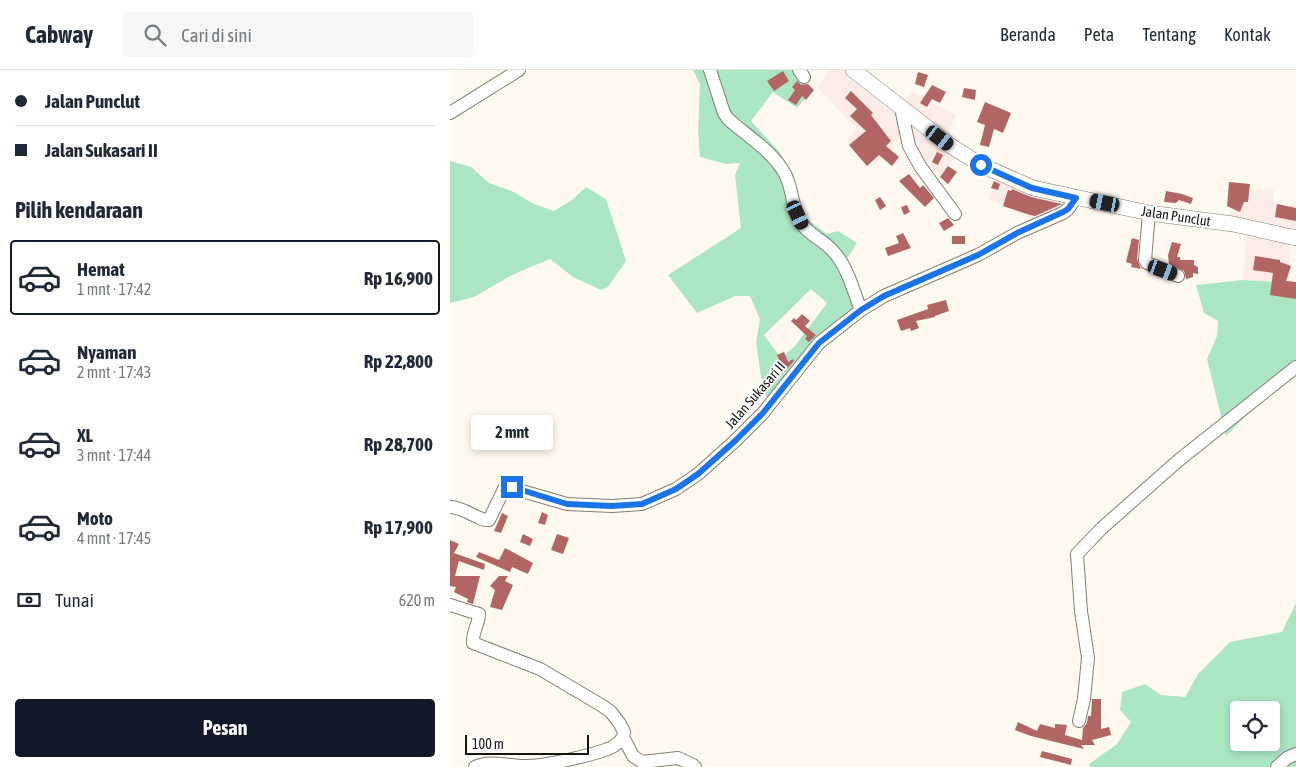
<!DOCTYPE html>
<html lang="id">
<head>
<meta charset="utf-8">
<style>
	body { margin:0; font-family:"Asap Condensed",sans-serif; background:#f6f6f7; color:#1f2937; height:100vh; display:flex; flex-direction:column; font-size:19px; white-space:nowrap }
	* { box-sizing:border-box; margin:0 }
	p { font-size:16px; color:#747a83 }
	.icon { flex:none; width:28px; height:28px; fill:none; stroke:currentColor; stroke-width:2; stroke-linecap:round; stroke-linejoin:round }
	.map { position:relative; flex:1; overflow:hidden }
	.panel { display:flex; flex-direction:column; background:#fff; width:450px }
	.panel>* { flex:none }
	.top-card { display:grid; align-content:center; height:110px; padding:0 15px; background:#fff }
	.tools { position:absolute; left:780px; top:631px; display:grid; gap:10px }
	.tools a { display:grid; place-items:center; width:50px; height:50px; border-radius:5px; background:#fff; box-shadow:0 2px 8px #0003; font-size:25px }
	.scale { position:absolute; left:15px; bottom:12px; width:124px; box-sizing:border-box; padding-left:5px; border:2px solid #161410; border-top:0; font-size:14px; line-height:18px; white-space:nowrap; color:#161410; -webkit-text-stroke:4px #fff; paint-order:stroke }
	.end { position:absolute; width:22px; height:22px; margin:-11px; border:6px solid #1a73e8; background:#fff; box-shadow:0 0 0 2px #fff }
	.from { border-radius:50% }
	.bubble { position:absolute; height:35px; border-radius:5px; background:#fff; box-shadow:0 2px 8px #0003; font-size:16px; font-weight:700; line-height:35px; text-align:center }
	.car { position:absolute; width:15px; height:30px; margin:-15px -8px; border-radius:6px; box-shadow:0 0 4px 1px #0007; background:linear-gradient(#222 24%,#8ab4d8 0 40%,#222 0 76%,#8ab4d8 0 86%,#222 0) }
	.top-card b { display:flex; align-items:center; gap:18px; height:48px; font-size:19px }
	.top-card b+b { border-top:1px solid #e0e1e3 }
	.top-card i { width:12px; height:12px; background:#1f2937 }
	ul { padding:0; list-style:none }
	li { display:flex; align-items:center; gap:15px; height:75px; margin:0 10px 8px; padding:0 5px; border:2px solid transparent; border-radius:5px }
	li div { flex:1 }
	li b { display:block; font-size:19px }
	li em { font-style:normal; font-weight:700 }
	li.on { border-color:#111827 }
	li>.icon { width:45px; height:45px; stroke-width:1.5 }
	h2 { padding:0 15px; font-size:22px; line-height:60px }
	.pay { display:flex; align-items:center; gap:12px; height:55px; padding:0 15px; font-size:19px }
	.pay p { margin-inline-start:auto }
	.button { display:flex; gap:10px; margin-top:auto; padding:10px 15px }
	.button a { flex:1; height:58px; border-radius:5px; background:#111827; color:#fff; font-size:20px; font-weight:700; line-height:58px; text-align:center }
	header { display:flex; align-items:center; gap:30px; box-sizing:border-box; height:70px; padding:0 25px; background:#fff; border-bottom:1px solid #e0e1e3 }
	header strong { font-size:24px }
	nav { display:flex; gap:28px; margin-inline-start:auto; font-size:18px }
	.search { width:350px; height:45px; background:#f6f6f7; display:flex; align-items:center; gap:12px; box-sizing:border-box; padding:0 18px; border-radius:5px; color:#747a83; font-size:19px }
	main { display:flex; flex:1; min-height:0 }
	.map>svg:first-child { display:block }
	.commercial { fill:#fbece7 }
	.green { fill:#abe6c2; fill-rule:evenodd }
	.building { fill:#b26663 }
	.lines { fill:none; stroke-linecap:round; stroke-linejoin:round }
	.minor-casing { stroke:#847e73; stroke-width:14 }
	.major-casing { stroke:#847e73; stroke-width:16 }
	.minor { stroke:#fff; stroke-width:12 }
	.major { stroke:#fff; stroke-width:15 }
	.route { stroke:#1a73e8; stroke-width:6 }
	.labels { text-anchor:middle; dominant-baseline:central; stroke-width:4; stroke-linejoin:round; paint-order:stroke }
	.street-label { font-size:14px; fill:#161410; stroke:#fff }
</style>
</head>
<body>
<header>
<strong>Cabway</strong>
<div class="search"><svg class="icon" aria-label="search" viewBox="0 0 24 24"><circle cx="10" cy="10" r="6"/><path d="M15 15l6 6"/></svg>Cari di sini</div>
<nav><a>Beranda</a><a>Peta</a><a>Tentang</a><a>Kontak</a></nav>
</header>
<main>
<section class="panel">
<div class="top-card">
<b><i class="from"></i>Jalan Punclut</b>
<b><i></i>Jalan Sukasari II</b>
</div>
<h2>Pilih kendaraan</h2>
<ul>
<li class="on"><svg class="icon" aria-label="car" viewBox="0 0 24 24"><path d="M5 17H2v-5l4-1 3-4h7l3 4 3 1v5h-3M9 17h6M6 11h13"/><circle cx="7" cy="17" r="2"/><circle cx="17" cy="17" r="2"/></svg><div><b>Hemat</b><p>1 mnt · 17:42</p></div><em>Rp 16,900</em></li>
<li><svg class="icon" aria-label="car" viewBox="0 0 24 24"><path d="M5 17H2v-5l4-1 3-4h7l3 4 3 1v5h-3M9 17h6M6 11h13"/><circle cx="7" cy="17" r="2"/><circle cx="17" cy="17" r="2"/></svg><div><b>Nyaman</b><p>2 mnt · 17:43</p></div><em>Rp 22,800</em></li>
<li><svg class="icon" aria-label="car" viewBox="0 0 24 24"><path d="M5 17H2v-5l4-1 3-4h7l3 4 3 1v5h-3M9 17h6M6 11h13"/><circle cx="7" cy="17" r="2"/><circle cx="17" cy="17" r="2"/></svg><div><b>XL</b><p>3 mnt · 17:44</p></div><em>Rp 28,700</em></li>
<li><svg class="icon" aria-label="car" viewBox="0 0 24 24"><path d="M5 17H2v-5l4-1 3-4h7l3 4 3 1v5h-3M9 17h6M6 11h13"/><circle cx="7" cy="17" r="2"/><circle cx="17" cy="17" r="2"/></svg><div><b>Moto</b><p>4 mnt · 17:45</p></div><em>Rp 17,900</em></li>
</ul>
<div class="pay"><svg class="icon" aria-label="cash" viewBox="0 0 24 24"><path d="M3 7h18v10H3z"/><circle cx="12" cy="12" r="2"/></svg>Tunai<p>620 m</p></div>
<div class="button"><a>Pesan</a></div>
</section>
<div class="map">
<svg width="846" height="697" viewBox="0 0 846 697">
	<rect width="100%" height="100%" fill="#fff9ef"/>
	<!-- commercial -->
	<path class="commercial" d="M379,0h15l54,42 14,-21 44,25 -10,18 55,34 67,20 1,21 -35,11 -46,-21 9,-18 -43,-24 -11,19 -24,-13 -17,-23 -5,1 -21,22 -17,-8 -12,-13 9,-14 -39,-41z
		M783,119l41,1 -1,13 23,4v29l-7,-2 1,49 -47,-3 4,-50 -19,-3z"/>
	<!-- green -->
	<path class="green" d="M243,0h101l-1,2 18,20 -14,16 -24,-16 -22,29 30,33 12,26 3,20 11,19 20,15 11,-3 19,12 -10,16 13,43 -63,68 -28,36 -8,-29 -5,-35 4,-23 -10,-23h-15l-38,17 -29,-38 73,-47 -6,-53 5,-12 -14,1 -26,-7 -2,-25 2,-48zM361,219l16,14 -33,44 -13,11 -17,-23z
		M0,91l21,6 18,16 25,9 20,12 20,7 18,-11 14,-13 20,12 20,62 -18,26 -7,3 -28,-13 -23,-18 -38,16 -38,22 -24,6z
		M793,210l47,3 6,11v72l-70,70 -19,-77 10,-23 1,-15 -14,-8 -8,-28z
		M846,533v164h-205l-2,-3 28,-20 14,-22 -11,-12 2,-18 23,-8 16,11 24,2 13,-23 32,-32 52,-10zM789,640h32v32h-32z"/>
	<!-- building -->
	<path class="building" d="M333,1l6,10 -15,10 -7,-10z
		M468,2l10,3 -4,12 -9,-3z
		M347,11l4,4 7,-1 6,6 -8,10 -4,-4 -6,9 -8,-5 7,-10 -3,-3z
		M482,15l14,7 -6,11 -8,-4 -5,8 -7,-4z
		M514,18l12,2 -1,10 -13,-3z
		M401,21l22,22 -2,2 20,26 -5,5 13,11 -7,9 -13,-11 -12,11 -18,-21 17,-14 -16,-15 7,-7 -12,-11z
		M535,32l26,11 -8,20 -9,-4 -5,18 -9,-2 5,-20 -8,-3z
		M487,82l6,3 -5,10 -6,-3z
		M498,96l9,6 -9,12 -8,-7z
		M459,104l11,14 3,-3 11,13 -9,9 -26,-26z
		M544,111l6,3 -2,6 -7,-2z
		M779,112l21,2 -2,18h-4l-4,10 -13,-6z
		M562,119l19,8 31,7 -27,12 -5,-1 -27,-9 5,-16 3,1z
		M716,121l16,3 11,4 -2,6 -12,-4 -3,3 -12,-1z
		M430,127l6,9 -6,4 -5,-10z
		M827,134l19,4v13l-21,-4z
		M457,135l3,7 -6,3 -3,-8z
		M498,148l6,7 -10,6 -5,-8z
		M453,163l8,15 -23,8 -3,-8 14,-5 -3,-7z
		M502,166h13v8h-13z
		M682,168l7,2 -2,19 4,10 -10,-2 1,-3 -6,-2z
		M722,172l9,2 -4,13h3v3h14v5l4,2v7l-5,-1v4l-7,2 -2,-8 -15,-7 -1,-9z
		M805,186l25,4v2l11,4 -5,15 10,1v17l-26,-4 3,-22 -20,-3z
		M496,230l3,11 -14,5v1l-19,4 3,7 -8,3 -1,-3 -9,3 -4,-11 31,-11 -1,-4z
		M352,244l8,7 -5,5 11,9 -7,7 -4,-3 2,-3 -16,-15 3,-3 2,2z
		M334,282l4,10 5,-3 1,2 -10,11 -7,-17z
		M92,442l6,3 -3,10 -7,-2z
		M52,443l6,3 -7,17 -7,-2z
		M73,464l10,5 -3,7 -10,-4z
		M107,464l12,4 -6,16 -12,-4z
		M0,470l9,4 -5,9 31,11 -1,6 -25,-9 -4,15h25l-7,28 -6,-2 1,-3 -14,-7 2,-5 -6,-1z
		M55,478l28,15 -5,11 -16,-7 -2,5 -34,-15 3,-5 20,8z
		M49,506h9l-3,5 8,4 -11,25 -12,-3 5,-17 -5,-4z
		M642,629h9v30l8,-2 2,8 -19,5 3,5h-14l3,4 -53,-13 -16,-6 3,-8 19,9 3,-7 15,4v-4l12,1 -2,10 17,5 1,-12 4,-5 1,-7h3z
		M592,681l30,8 -1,6 -31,-8z"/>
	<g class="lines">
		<defs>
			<path id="minor" d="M260,0l14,43 4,6c19,17 52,37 60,62 5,14 5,31 14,43 7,11 21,16 29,25 17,17 21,39 30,61
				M349,0l5,7
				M451,38l8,38 11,20 35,48
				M0,43l69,-43
				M699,143l-4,47 2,3 31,13
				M0,437c15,0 28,14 39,13l15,-31 4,-2 59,17 45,2 30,-2 34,-15 22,-15 37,-33 28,-28 56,-70 42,-33 23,-14 94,-41 39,-22 46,-20 5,-4 8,-11
				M0,535l29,9c0,10 -7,18 -6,29l67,26 61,36 10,7 9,12 4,8 -1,5 10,19 9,6 36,-4 15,7 2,2
				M629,651l5,-22 4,-41 -7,-47 -4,-57 25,-26 77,-68 117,-93
				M25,697c16,-8 35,0 53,-1 22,-1 60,-10 80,-17 7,-3 12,-7 15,-12
				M827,697l10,-9 9,-4"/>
			<path id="major" d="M403,0l98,76 30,19 52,23 116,25 84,11 63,14"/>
		</defs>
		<!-- minor casing -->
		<use href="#minor" class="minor-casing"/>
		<!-- major casing -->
		<use href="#major" class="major-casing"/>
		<!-- minor -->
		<use href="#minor" class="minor"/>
		<!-- major -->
		<use href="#major" class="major"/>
	</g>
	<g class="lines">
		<!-- route -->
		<path class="route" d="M62,417l55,17 45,2 30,-2 34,-15 22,-15 37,-33 28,-28 56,-70 42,-33 23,-14 94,-41 39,-22 46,-21 5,-3 8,-11 -44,-10 -51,-23"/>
	</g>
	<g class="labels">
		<!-- street labels -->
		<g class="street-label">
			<text transform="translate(726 146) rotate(9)">Jalan Punclut</text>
			<text transform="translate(305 325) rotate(-49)">Jalan Sukasari II</text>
		</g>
	</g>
</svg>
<div class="tools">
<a><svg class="icon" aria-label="locate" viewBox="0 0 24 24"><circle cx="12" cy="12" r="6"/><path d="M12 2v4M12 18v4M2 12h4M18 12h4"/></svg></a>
</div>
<div class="scale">100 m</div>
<i class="end from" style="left:531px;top:95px"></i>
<i class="end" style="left:62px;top:417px"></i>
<div class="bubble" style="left:21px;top:345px;width:82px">2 mnt</div>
<i class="car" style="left:490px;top:68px;rotate:127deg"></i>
<i class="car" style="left:655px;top:133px;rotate:281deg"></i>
<i class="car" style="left:348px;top:145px;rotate:155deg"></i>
<i class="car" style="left:713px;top:200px;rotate:110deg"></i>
</div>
</main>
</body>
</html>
